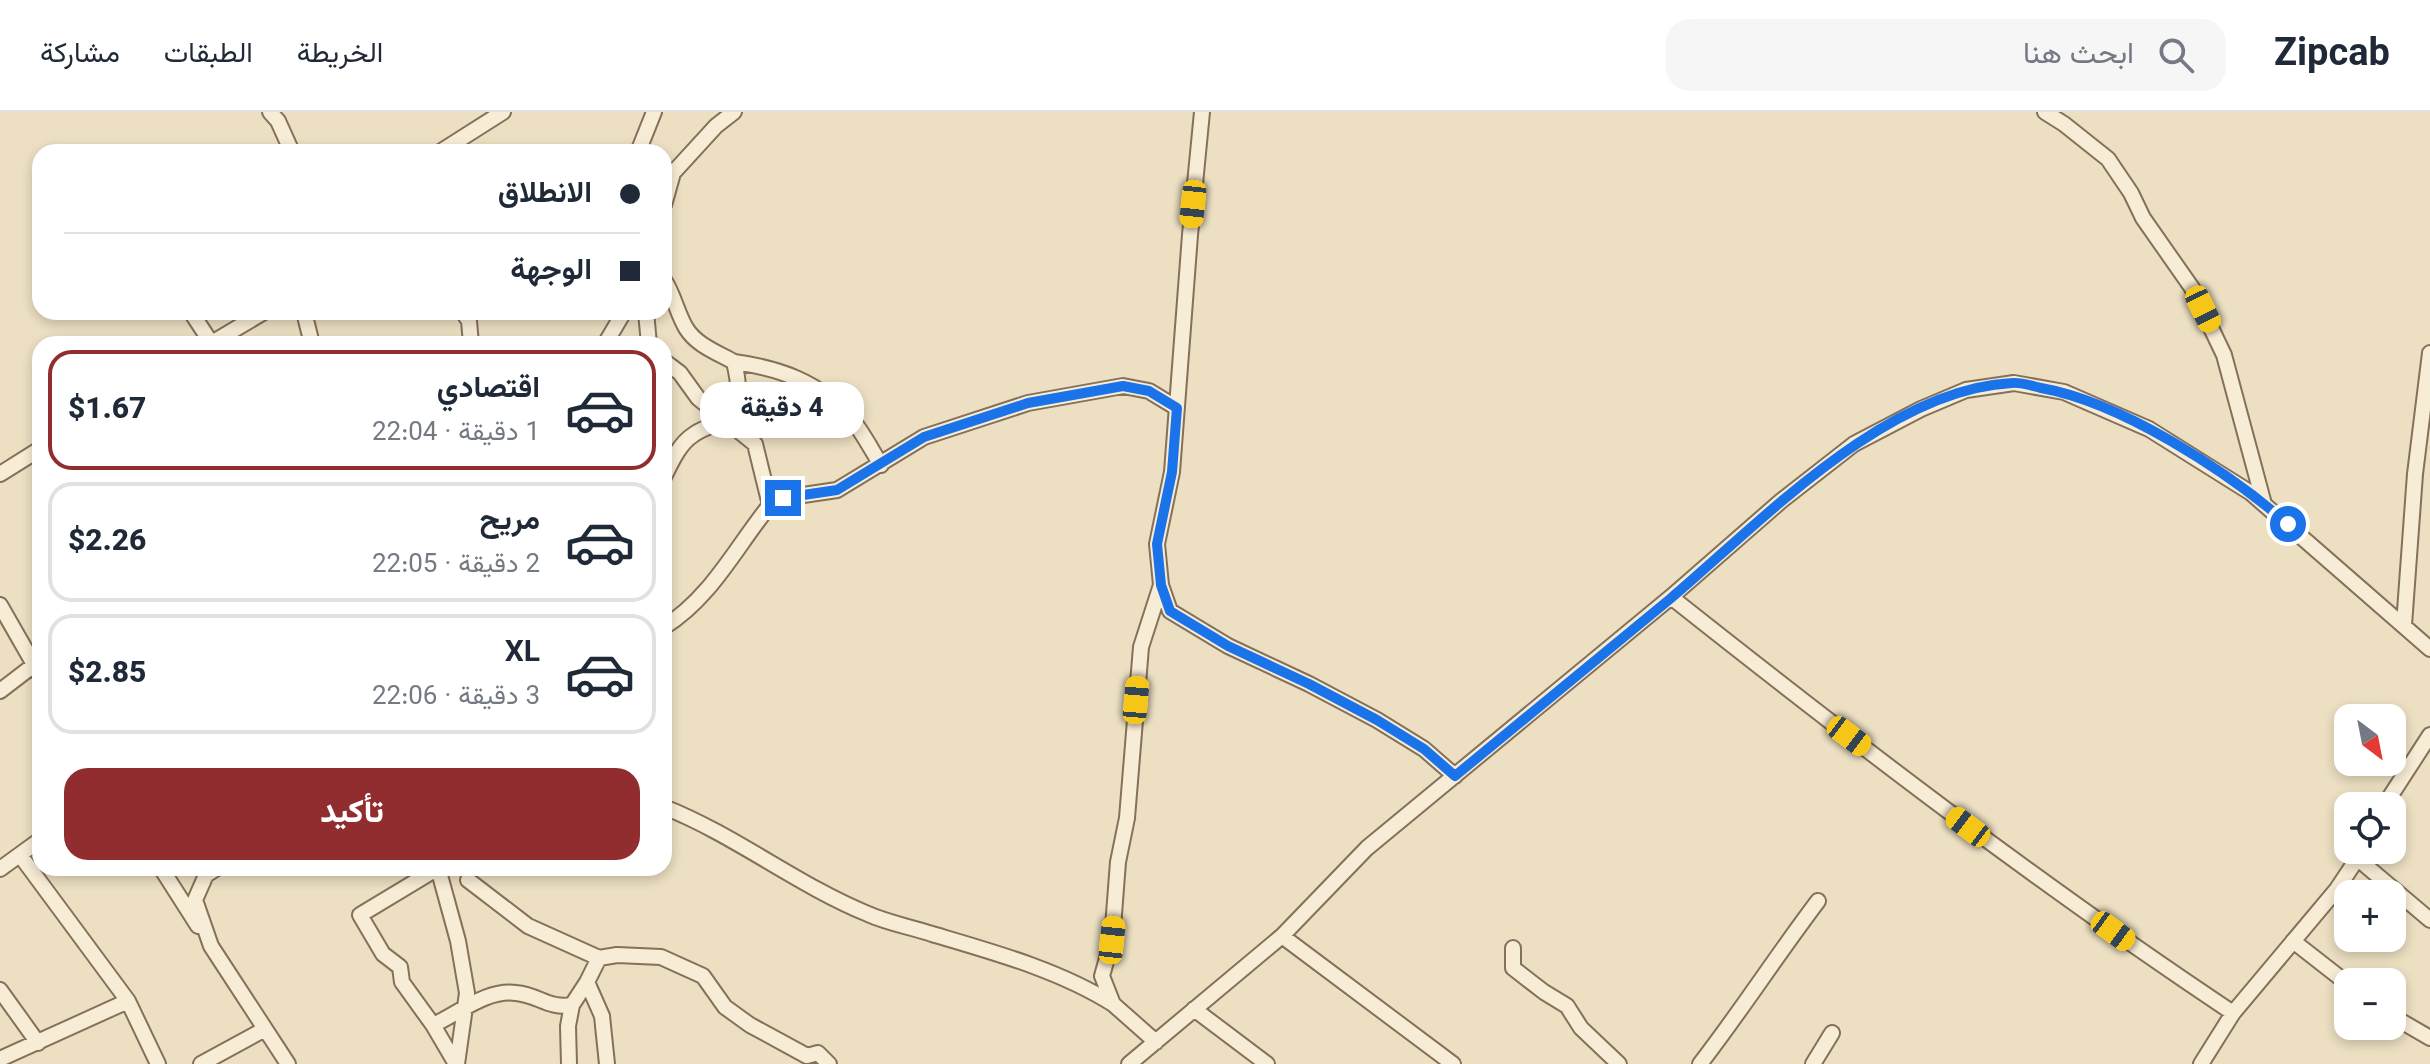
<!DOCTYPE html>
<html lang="ar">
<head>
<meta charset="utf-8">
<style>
	body { margin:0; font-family:Georgia,Vazirmatn,serif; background:#f6f6f7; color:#1f2937; direction:rtl; height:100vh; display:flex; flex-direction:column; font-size:30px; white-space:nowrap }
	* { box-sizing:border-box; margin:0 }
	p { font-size:26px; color:#747a83 }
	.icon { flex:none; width:44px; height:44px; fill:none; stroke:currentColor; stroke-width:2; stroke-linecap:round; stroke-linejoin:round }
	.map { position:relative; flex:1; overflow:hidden; direction:ltr }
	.drawer { position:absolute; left:32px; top:224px; width:640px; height:540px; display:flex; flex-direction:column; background:#fff; border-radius:24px; box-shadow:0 4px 12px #0003; direction:rtl }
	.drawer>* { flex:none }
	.hud { position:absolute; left:32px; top:32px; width:640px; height:176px; border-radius:24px; box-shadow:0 4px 12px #0003; direction:rtl; display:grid; align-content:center; height:176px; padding:0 32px; background:#fff }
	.needle { width:52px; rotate:148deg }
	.controls { position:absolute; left:2334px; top:592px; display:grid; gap:16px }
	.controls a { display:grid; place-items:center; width:72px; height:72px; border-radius:16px; background:#fff; box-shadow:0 4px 12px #0003; font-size:40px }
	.end { position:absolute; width:36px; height:36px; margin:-18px; border:10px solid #1a73e8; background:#fff; box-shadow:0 0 0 4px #fff }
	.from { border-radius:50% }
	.bubble { position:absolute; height:56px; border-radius:24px; background:#fff; box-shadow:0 4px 12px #0003; font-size:26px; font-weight:800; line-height:56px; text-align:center; direction:rtl }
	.car { position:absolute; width:24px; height:48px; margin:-24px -12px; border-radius:10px; box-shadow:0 0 6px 2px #0007; background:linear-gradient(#f5c518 24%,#345 0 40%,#f5c518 0 76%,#345 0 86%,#f5c518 0) }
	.hud b { display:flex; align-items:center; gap:28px; height:76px; font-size:30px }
	.hud b+b { border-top:2px solid #e0e1e3 }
	.hud i { width:20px; height:20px; background:#1f2937 }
	ul { padding:14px 0 0; list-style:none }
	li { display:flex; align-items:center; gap:24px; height:120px; margin:0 16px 12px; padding:0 16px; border:4px solid #e0e1e3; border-radius:24px }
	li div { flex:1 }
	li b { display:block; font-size:30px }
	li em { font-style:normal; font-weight:800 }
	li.active { border-color:#912d2f }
	li>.icon { width:72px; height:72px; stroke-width:1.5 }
	.cta { display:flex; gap:16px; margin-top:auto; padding:16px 32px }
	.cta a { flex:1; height:92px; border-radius:24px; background:#912d2f; color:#fff; font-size:32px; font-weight:800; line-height:92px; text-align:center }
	header { display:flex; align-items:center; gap:48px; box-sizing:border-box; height:112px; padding:0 40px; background:#fff; border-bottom:2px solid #e0e1e3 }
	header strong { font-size:38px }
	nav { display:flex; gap:44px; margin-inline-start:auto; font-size:28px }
	.search { width:560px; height:72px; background:#f6f6f7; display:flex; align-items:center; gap:20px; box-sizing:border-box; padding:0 28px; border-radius:24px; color:#747a83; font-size:30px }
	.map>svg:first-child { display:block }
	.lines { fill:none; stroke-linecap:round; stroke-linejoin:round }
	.minor-casing { stroke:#85705a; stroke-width:18 }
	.minor { stroke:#f7ecd5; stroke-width:14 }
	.route { stroke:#1a73e8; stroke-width:10 }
</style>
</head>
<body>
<header>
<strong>Zipcab</strong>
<div class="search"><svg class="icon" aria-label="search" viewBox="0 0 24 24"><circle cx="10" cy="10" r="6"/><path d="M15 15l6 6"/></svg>ابحث هنا</div>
<nav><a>الخريطة</a><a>الطبقات</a><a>مشاركة</a></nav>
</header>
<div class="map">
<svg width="2430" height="952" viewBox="0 0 2430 952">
	<rect width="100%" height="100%" fill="#ecdfc2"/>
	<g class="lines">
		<defs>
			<path id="minor" d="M270,0l8,9 14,31
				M1202,0l-12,123 -18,237 -15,72 4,41 9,26 58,35 81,38 68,36 47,29 31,27
				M2045,0l19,12 44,35 23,34 12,25 49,70 32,67 40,149
				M440,40l63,-40
				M638,40l16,-40
				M664,93l9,-32 43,-47 18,-14
				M664,168c10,15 13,33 22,48 10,17 32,25 48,34 4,16 9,44 -6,56 -10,7 -25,9 -35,17 -14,9 -22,28 -29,42
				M191,200l21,32
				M304,200l8,32
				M463,200l6,9 2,23
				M646,200l3,32
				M210,232l54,-32
				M605,232l19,-32
				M664,249l16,12 18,25 57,46 15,61c-34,42 -59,93 -106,122
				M734,250c45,6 85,20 116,55 12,14 21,32 31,48
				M0,362l40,-25
				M770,393l13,-7 54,-8 87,-53 104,-34 95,-17 26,5 28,17
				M1671,485c183,145 368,287 562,416
				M0,493l40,70
				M2404,513l11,-151 15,-121
				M0,579l34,-26
				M2384,694l46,-71
				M664,695c71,28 133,78 204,107 20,9 43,13 64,20 61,18 127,36 181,70
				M20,743l108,146 30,63
				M2358,747l72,61
				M161,756l37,58
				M217,756l-11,7 -11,25 16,46 77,118
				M438,756l-78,47 23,39 17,13 2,15 31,43 23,39
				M438,756l20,73 9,52 -10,71
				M0,757l40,-29
				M468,768l60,46 71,32 18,-3 44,2 42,19 22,31 25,18 57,31 11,-3 11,11
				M1282,824l171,128
				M2293,829l55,43
				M1513,836v20l31,24 23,14 14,22 38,36
				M599,846l-12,24 15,34 5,48
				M0,878l38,53
				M1194,897l73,55
				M2392,904l38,22
				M433,913c26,-12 54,-36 83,-32 23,2 32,16 56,12
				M1156,930l-43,-38 -11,-28 10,-36 6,-78 9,-44 14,-171 20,-62
				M0,947l128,-58
				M201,952l64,-35
				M569,952l-1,-38 4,-21 15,-23
				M1129,952l153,-128 85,-88 304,-251 110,-96 73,-57 67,-35 45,-19 48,-7 50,9 85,37 102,64 179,156
				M1700,952c41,-53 77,-109 118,-163
				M1813,952l19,-31
				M2201,952l32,-51 104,-124 26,-39"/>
		</defs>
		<!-- minor casing -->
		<use href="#minor" class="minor-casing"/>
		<!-- minor -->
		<use href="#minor" class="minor"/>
	</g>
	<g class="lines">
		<!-- route -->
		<path class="route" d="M783,386l54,-8 87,-53 104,-34 95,-17 26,5 28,17 -5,64 -15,72 4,41 9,26 58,35 81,38 68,36 47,29 31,27c71,-59 143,-118 215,-177 91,-77 216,-210 342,-216 9,-1 20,3 29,5 80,14 186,83 247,136"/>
	</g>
</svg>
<div class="controls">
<a><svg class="needle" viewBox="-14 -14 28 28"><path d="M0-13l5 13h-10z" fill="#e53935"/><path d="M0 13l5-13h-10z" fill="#747a83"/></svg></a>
<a><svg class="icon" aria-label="locate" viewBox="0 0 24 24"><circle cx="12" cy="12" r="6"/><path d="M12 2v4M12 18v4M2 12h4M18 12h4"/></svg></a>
<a>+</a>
<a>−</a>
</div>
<i class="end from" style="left:2288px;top:412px"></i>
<i class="end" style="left:783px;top:386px"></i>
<div class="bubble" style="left:700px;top:270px;width:164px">4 دقيقة</div>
<i class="car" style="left:1193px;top:92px;rotate:186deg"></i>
<i class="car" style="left:2203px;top:197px;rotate:154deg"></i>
<i class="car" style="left:1136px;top:588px;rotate:5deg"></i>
<i class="car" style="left:1849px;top:624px;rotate:127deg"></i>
<i class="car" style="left:1968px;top:715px;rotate:307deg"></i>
<i class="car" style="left:2113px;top:819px;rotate:126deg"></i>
<i class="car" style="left:1112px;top:828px;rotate:6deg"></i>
<div class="hud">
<b><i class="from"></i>الانطلاق</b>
<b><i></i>الوجهة</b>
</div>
<section class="drawer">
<ul>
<li class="active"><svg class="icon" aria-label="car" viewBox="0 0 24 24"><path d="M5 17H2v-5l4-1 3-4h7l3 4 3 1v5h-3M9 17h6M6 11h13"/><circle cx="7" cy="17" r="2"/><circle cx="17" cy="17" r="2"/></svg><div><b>اقتصادي</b><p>1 دقيقة · 22:04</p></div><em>$1.67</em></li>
<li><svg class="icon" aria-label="car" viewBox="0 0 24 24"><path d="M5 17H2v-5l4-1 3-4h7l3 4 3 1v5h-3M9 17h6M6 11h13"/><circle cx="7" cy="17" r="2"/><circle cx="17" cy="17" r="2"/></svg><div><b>مريح</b><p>2 دقيقة · 22:05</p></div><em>$2.26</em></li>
<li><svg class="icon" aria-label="car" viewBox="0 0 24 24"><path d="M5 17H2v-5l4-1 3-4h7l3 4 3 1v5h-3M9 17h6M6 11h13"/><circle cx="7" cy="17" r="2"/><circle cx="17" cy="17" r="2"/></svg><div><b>XL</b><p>3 دقيقة · 22:06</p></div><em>$2.85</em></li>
</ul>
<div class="cta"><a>تأكيد</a></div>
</section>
</div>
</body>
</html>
